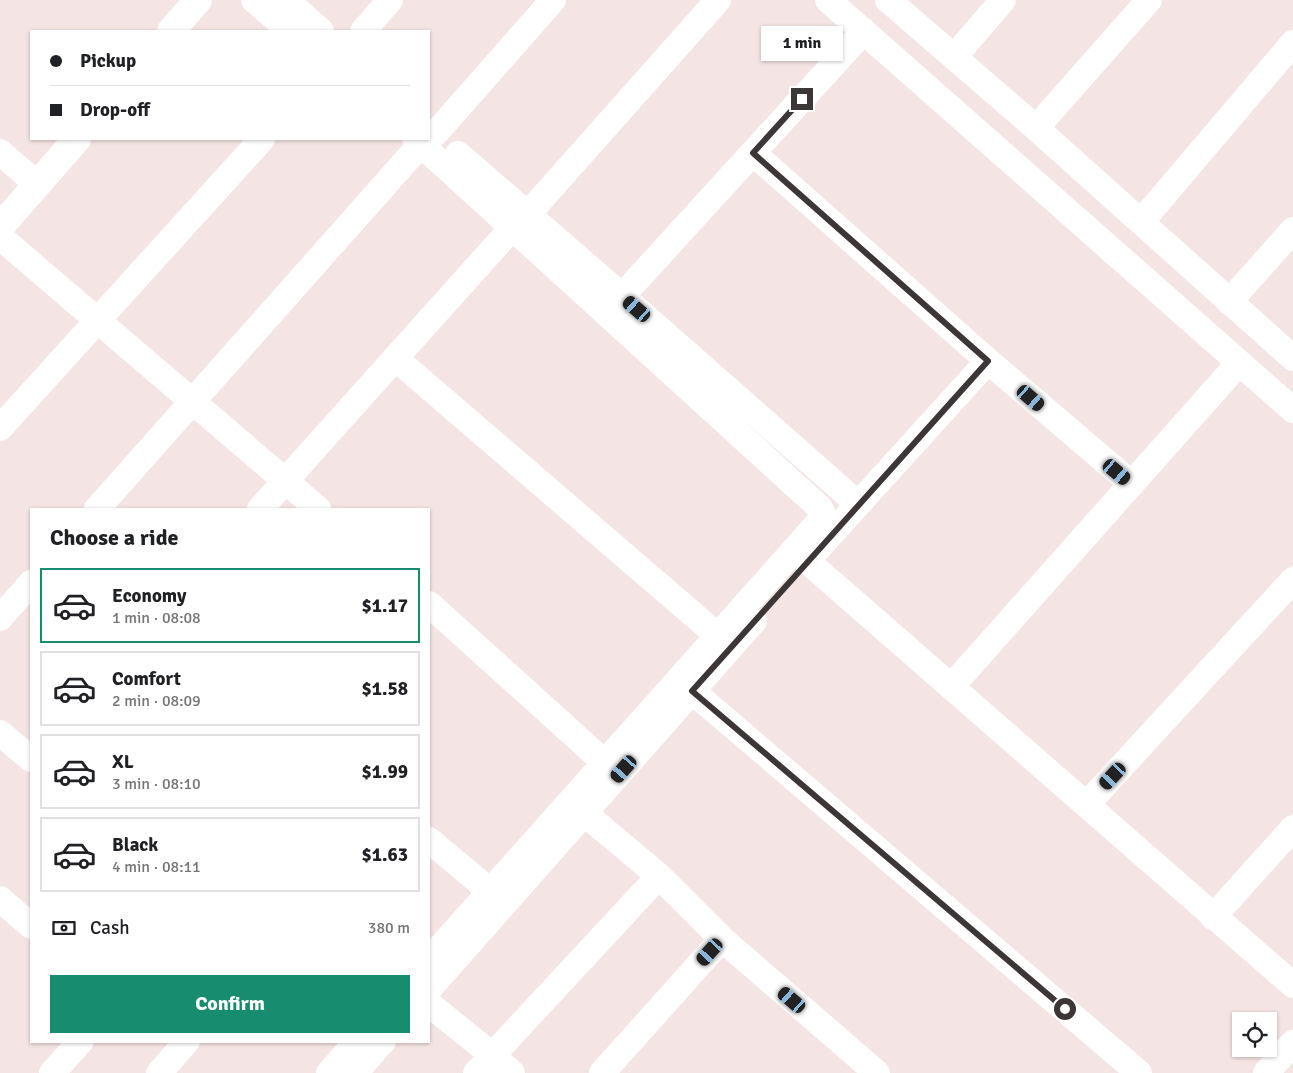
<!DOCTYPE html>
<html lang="en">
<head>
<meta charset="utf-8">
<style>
	body { margin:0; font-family:Signika,sans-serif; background:#f2f2f2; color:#202124; height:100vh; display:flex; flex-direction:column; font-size:19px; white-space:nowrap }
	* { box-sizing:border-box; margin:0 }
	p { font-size:16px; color:#757577 }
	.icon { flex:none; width:28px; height:28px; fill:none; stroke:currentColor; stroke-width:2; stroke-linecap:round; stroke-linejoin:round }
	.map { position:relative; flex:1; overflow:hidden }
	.panel { position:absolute; left:30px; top:508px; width:400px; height:535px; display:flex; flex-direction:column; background:#fff; border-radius:0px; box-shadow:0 1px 4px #0004 }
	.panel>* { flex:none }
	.hud { position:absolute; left:30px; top:30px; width:400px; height:110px; border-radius:0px; box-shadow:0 1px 4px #0004; display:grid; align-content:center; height:110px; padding:0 20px; background:#fff }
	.tools { position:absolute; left:1232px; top:1012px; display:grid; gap:10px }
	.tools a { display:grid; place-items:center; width:45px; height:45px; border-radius:0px; background:#fff; box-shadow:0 1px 4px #0004; font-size:25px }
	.end { position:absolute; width:22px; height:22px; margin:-11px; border:6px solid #3d3636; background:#fff; box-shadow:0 0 0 2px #fff }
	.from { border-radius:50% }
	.bubble { position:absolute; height:35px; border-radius:0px; background:#fff; box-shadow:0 1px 4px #0004; font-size:16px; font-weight:800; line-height:35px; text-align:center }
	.car { position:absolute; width:15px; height:30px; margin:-15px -8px; border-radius:6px; box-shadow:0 0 4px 1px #0007; background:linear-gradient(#222 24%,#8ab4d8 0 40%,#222 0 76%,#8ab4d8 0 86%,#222 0) }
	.hud b { display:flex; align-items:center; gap:18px; height:48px; font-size:19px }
	.hud b+b { border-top:1px solid #e0e0e0 }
	.hud i { width:12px; height:12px; background:#202124 }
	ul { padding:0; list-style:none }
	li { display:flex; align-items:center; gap:15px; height:75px; margin:0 10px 8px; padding:0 10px; border:2px solid #e0e0e0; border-radius:0px }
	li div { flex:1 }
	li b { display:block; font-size:19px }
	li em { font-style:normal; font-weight:800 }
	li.current { border-color:#188c6e }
	li>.icon { width:45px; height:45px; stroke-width:1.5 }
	h2 { padding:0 20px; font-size:22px; line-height:60px }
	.pay { display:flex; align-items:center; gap:12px; height:55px; padding:0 20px; font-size:19px }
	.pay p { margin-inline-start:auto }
	.cta { display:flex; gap:10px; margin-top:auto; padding:10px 20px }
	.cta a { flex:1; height:58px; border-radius:0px; background:#188c6e; color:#fff; font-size:20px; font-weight:800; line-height:58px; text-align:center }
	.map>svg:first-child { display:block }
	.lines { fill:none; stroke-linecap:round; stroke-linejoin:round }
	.minor { stroke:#fff; stroke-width:26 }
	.tertiary { stroke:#fff; stroke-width:28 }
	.route { stroke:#3d3636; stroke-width:6 }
</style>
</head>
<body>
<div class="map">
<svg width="1293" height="1073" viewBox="0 0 1293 1073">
	<rect width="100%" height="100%" fill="#f4e4e3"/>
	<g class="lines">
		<!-- minor -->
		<path class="minor" d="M254,0l36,31
			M286,0l35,31
			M828,0l465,410
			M888,0l148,128 257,230
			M363,31l27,-31
			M954,57l49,-57
			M1036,128l113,-128
			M435,134l118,-134
			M415,139l404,368 3,5 -2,9 -391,439
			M0,152l37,32
			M753,153l235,208 144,123
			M458,154l164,142 236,208
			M527,215l191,-215
			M1141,222l152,-179
			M0,237l318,272
			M622,296l242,-265
			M1229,302l64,-72
			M395,358l322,277
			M0,428l262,-289
			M97,509l324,-365
			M260,509l252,-281
			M813,554l175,-193
			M807,561l486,424
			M429,604l175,158
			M0,618l31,-35
			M951,687l288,-324
			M692,691l447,382
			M0,733l31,26
			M1087,804l206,-224
			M584,813l75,63 63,63 155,134
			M429,840l61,51
			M0,899l31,27
			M1213,917l80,-89
			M429,989l325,-368
			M429,1004l63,51 20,18
			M52,1073l29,-32
			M159,1073l28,-32
			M329,1073l28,-32
			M355,1073l28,-32
			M476,1073l183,-197
			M602,1073l120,-134
			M1266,1073l27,-30"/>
		<!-- tertiary -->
		<path class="tertiary" d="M171,31l27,-31
			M0,227l77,-88"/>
	</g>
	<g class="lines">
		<!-- route -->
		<path class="route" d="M802,99l-49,54 235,208 -296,330 373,318"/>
	</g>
</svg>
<div class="tools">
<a><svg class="icon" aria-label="locate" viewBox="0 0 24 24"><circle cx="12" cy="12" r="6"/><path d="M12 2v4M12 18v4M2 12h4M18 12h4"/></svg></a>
</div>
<i class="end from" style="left:1065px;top:1009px"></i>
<i class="end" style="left:802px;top:99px"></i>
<div class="bubble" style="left:761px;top:26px;width:82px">1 min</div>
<i class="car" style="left:637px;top:309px;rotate:311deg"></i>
<i class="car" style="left:1031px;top:398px;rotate:131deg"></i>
<i class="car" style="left:1117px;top:472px;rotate:130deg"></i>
<i class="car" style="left:624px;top:769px;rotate:221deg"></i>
<i class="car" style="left:1113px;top:776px;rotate:223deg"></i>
<i class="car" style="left:710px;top:952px;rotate:222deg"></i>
<i class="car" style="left:792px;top:1000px;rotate:311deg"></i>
<div class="hud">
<b><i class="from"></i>Pickup</b>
<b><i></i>Drop-off</b>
</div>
<section class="panel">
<h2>Choose a ride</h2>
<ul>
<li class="current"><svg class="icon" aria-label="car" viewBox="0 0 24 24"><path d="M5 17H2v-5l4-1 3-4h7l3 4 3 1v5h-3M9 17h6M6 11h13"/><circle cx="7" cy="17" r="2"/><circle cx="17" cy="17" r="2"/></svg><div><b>Economy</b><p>1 min · 08:08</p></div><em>$1.17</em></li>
<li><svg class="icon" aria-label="car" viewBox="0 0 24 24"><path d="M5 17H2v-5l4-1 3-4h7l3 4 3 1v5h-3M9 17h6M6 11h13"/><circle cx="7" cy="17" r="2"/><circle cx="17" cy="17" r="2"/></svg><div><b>Comfort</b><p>2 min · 08:09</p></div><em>$1.58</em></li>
<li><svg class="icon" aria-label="car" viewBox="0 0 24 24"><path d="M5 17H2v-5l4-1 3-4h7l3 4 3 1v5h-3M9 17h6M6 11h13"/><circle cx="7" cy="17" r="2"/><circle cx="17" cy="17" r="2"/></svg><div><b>XL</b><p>3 min · 08:10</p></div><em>$1.99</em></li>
<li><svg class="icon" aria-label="car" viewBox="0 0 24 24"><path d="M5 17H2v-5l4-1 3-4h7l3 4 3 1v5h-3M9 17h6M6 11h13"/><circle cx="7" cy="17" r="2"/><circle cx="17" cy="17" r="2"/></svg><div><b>Black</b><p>4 min · 08:11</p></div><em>$1.63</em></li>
</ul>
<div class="pay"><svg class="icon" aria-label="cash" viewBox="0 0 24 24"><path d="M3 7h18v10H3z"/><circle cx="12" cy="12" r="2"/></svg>Cash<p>380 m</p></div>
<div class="cta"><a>Confirm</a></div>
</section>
</div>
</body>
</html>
